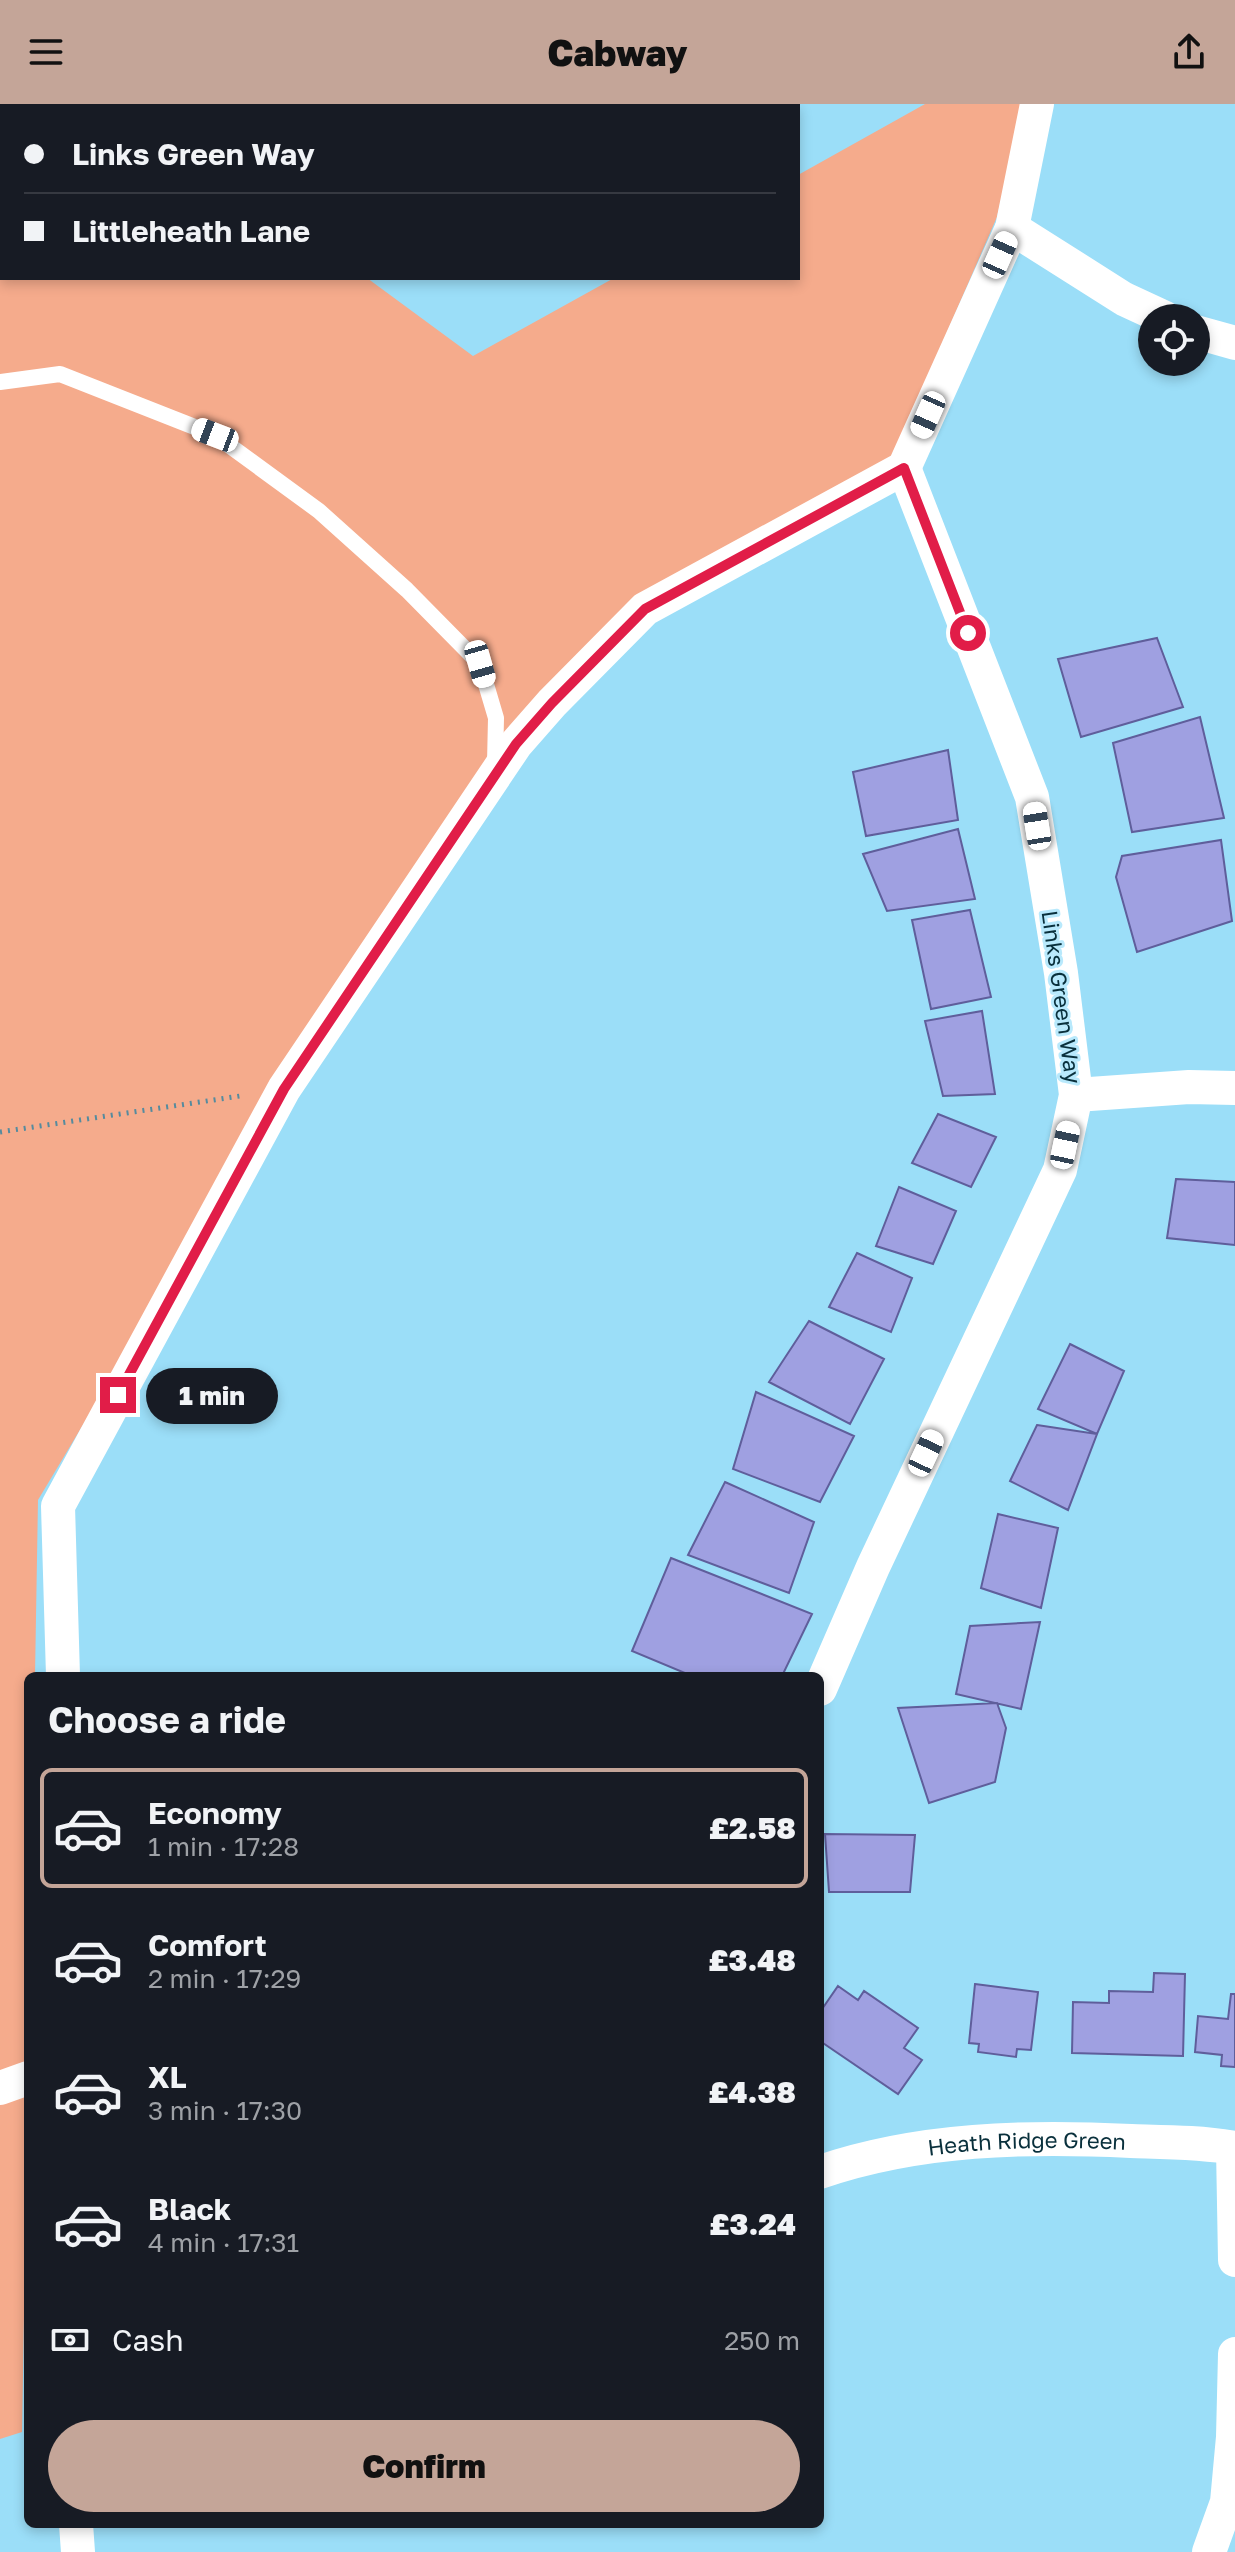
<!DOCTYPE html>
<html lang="en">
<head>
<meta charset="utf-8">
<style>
	body { margin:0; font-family:"Golos Text",sans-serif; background:#242831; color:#f1f3f6; height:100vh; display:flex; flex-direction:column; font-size:30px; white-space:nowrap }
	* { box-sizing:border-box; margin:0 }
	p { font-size:26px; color:#9ea1a6 }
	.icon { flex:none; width:44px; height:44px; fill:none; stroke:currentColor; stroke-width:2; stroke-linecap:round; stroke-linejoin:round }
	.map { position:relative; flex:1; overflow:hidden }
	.sheet { position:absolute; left:24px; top:1568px; width:800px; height:856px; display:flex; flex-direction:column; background:#171b24; border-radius:12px; box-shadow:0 4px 12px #0003 }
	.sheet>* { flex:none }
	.guide { position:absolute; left:0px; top:0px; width:800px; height:176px; box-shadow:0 4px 12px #0003; display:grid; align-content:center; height:176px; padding:0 24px; background:#171b24 }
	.controls { position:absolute; left:1138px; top:200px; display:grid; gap:16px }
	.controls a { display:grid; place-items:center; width:72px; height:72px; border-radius:50%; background:#171b24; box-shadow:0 4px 12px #0003; font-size:40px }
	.end { position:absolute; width:36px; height:36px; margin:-18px; border:10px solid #e11d48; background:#fff; box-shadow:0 0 0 4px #fff }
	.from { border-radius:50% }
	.bubble { position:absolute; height:56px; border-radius:28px; background:#171b24; box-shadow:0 4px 12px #0003; font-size:26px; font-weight:800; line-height:56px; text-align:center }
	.car { position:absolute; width:24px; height:48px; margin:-24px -12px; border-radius:10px; box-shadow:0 0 6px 2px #0007; background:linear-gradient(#fff 24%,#345 0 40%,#fff 0 76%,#345 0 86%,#fff 0) }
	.guide b { display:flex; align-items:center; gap:28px; height:76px; font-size:30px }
	.guide b+b { border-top:2px solid #363941 }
	.guide i { width:20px; height:20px; background:#f1f3f6 }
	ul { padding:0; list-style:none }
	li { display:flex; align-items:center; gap:24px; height:120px; margin:0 16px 12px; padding:0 8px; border:4px solid transparent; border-radius:12px }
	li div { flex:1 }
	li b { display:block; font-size:30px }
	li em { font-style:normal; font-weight:800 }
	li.active { border-color:#c4a598 }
	li>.icon { width:72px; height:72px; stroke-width:1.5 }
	h2 { padding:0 24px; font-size:36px; line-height:96px }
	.pay { display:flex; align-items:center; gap:20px; height:88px; padding:0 24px; font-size:30px }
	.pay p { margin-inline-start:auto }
	.button { display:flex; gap:16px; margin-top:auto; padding:16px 24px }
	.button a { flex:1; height:92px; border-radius:48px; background:#c4a598; color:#111; font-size:32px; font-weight:800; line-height:92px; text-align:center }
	header { display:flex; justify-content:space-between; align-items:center; height:104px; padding:0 24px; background:#c4a598; color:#111; font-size:36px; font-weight:800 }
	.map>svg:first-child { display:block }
	.green { fill:#f5ab8c }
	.building { fill:#9fa0e1; stroke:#5f5e9b; stroke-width:2 }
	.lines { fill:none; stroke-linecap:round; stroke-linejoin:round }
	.path { stroke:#558b9e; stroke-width:5; stroke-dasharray:2 6; stroke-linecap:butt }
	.service { stroke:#fff; stroke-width:16 }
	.minor { stroke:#fff; stroke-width:34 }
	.route { stroke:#e11d48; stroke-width:10 }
	.labels { text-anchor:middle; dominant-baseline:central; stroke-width:6; stroke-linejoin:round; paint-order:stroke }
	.street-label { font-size:22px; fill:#09303c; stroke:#b8e9fc }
</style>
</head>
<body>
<header><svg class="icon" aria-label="menu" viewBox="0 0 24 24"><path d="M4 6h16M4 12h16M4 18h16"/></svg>Cabway<svg class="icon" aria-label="share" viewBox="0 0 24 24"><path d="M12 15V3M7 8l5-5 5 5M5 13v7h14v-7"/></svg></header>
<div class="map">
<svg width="1235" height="2448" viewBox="0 0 1235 2448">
	<rect width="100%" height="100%" fill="#9bdef8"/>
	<!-- green -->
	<path class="green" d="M0,0l201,2h-199v172h365l106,78 141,-78h184v-103l127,-71h98l-26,113 -106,244 -254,138 -353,490 -246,411 -3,176h-7v408l-6,348 -22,7z"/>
	<!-- building -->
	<path class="building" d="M1157,534l26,69 -102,30 -23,-78z
		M1200,613l24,101 -92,14 -19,-89z
		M948,646l10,70 -92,16 -13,-64z
		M958,725l17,70 -88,12 -24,-57z
		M1221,736l11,81 -95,31 -21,-75 6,-21z
		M970,806l21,87 -60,12 -19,-89z
		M982,907l13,83 -52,2 -18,-75z
		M938,1010l58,23 -25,50 -59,-24z
		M1176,1075l59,3v63l-68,-7z
		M899,1083l57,24 -23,53 -57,-18z
		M857,1149l55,25 -21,54 -62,-25z
		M809,1217l75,38 -34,65 -81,-42z
		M1070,1240l54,27 -27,63 -59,-25z
		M756,1288l98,44 -34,66 -87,-33z
		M1037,1321l60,9 -29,76 -58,-29z
		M725,1378l89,40 -25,71 -101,-38z
		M998,1410l60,14 -17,80 -60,-20z
		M671,1454l141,56 -30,62h-90l-60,-25z
		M1040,1518l-19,87 -65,-15 14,-68z
		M997,1599l9,25 -11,54 -66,21 -31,-95z
		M825,1730l90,1 -5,57h-81z
		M1154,1869l31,1 -2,82 -111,-3 1,-51 36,1v-12l44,1z
		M975,1880l63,8 -7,58 -14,-1 -1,8 -38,-5 1,-8 -10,-1z
		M838,1882l20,14 6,-9 54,37 -14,20 18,12 -24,34 -78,-53v-29z
		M1231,1890h4v73l-14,-1 1,-11 -27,-3 3,-36 30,3z"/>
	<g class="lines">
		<!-- path -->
		<path class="path" d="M0,1028l240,-36"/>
		<!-- service -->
		<path class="service" d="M0,278l60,-8 155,61 104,76 88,79 73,74 16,54 -1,45"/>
		<!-- minor -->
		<g class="minor">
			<path d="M1012,124l112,71 41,19"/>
			<path d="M1196,228l39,11"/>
			<path d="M1076,991l113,-8 46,1"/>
			<path d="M63,1572l-5,-170 226,-417 232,-345 36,-41 93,-94 259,-141 108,-240 25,-124"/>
			<path d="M820,1585l53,-122 187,-397 16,-75 -15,-122 -29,-176 -128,-329"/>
			<path d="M0,1984l28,-10"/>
			<path d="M1233,2044l2,112"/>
			<path id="s1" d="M820,2068c99,-34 207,-36 311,-31 34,1 70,1 104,7"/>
			<path d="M76,2420l2,28"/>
			<path d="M1209,2448l18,-50 6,-65 2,-83"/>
		</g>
	</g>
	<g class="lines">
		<!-- route -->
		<path class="route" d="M118,1291l166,-306 232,-345 36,-41 93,-94 259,-141 64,165"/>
	</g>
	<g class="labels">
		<!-- street labels -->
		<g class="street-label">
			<text transform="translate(1062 893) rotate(82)">Links Green Way</text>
			<text stroke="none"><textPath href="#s1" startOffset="210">Heath Ridge Green</textPath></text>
		</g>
	</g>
</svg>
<div class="controls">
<a><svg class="icon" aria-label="locate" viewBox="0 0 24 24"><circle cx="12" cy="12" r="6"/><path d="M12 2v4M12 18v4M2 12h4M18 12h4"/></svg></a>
</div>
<i class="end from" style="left:968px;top:529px"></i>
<i class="end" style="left:118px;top:1291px"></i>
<div class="bubble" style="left:146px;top:1264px;width:132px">1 min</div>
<i class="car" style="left:1000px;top:151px;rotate:24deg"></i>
<i class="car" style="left:928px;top:311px;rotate:204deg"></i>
<i class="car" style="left:215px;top:331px;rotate:291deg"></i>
<i class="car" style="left:480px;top:560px;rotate:164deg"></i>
<i class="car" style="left:1037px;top:722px;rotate:351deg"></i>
<i class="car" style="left:1065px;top:1041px;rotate:12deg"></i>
<i class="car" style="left:926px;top:1349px;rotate:25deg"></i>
<div class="guide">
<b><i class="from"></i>Links Green Way</b>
<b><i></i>Littleheath Lane</b>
</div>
<section class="sheet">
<h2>Choose a ride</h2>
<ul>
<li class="active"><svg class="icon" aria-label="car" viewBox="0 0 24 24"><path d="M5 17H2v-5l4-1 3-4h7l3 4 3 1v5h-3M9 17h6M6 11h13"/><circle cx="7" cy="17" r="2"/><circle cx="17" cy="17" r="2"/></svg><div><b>Economy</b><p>1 min · 17:28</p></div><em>£2.58</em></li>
<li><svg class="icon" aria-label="car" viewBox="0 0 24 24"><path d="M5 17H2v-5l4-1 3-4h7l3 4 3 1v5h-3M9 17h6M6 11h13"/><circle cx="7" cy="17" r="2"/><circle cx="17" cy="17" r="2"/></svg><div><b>Comfort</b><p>2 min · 17:29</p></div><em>£3.48</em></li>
<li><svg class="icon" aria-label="car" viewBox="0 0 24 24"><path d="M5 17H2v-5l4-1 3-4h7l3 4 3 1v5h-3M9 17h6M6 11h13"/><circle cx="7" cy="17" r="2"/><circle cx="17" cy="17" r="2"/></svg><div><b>XL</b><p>3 min · 17:30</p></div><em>£4.38</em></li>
<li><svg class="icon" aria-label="car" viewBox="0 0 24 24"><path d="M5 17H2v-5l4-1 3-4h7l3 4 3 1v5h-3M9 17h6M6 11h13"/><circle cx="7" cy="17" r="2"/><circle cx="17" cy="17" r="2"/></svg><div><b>Black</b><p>4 min · 17:31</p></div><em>£3.24</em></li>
</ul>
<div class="pay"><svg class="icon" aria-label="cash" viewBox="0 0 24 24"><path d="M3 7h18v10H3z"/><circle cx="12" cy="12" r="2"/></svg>Cash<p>250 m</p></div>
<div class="button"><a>Confirm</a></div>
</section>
</div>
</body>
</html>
